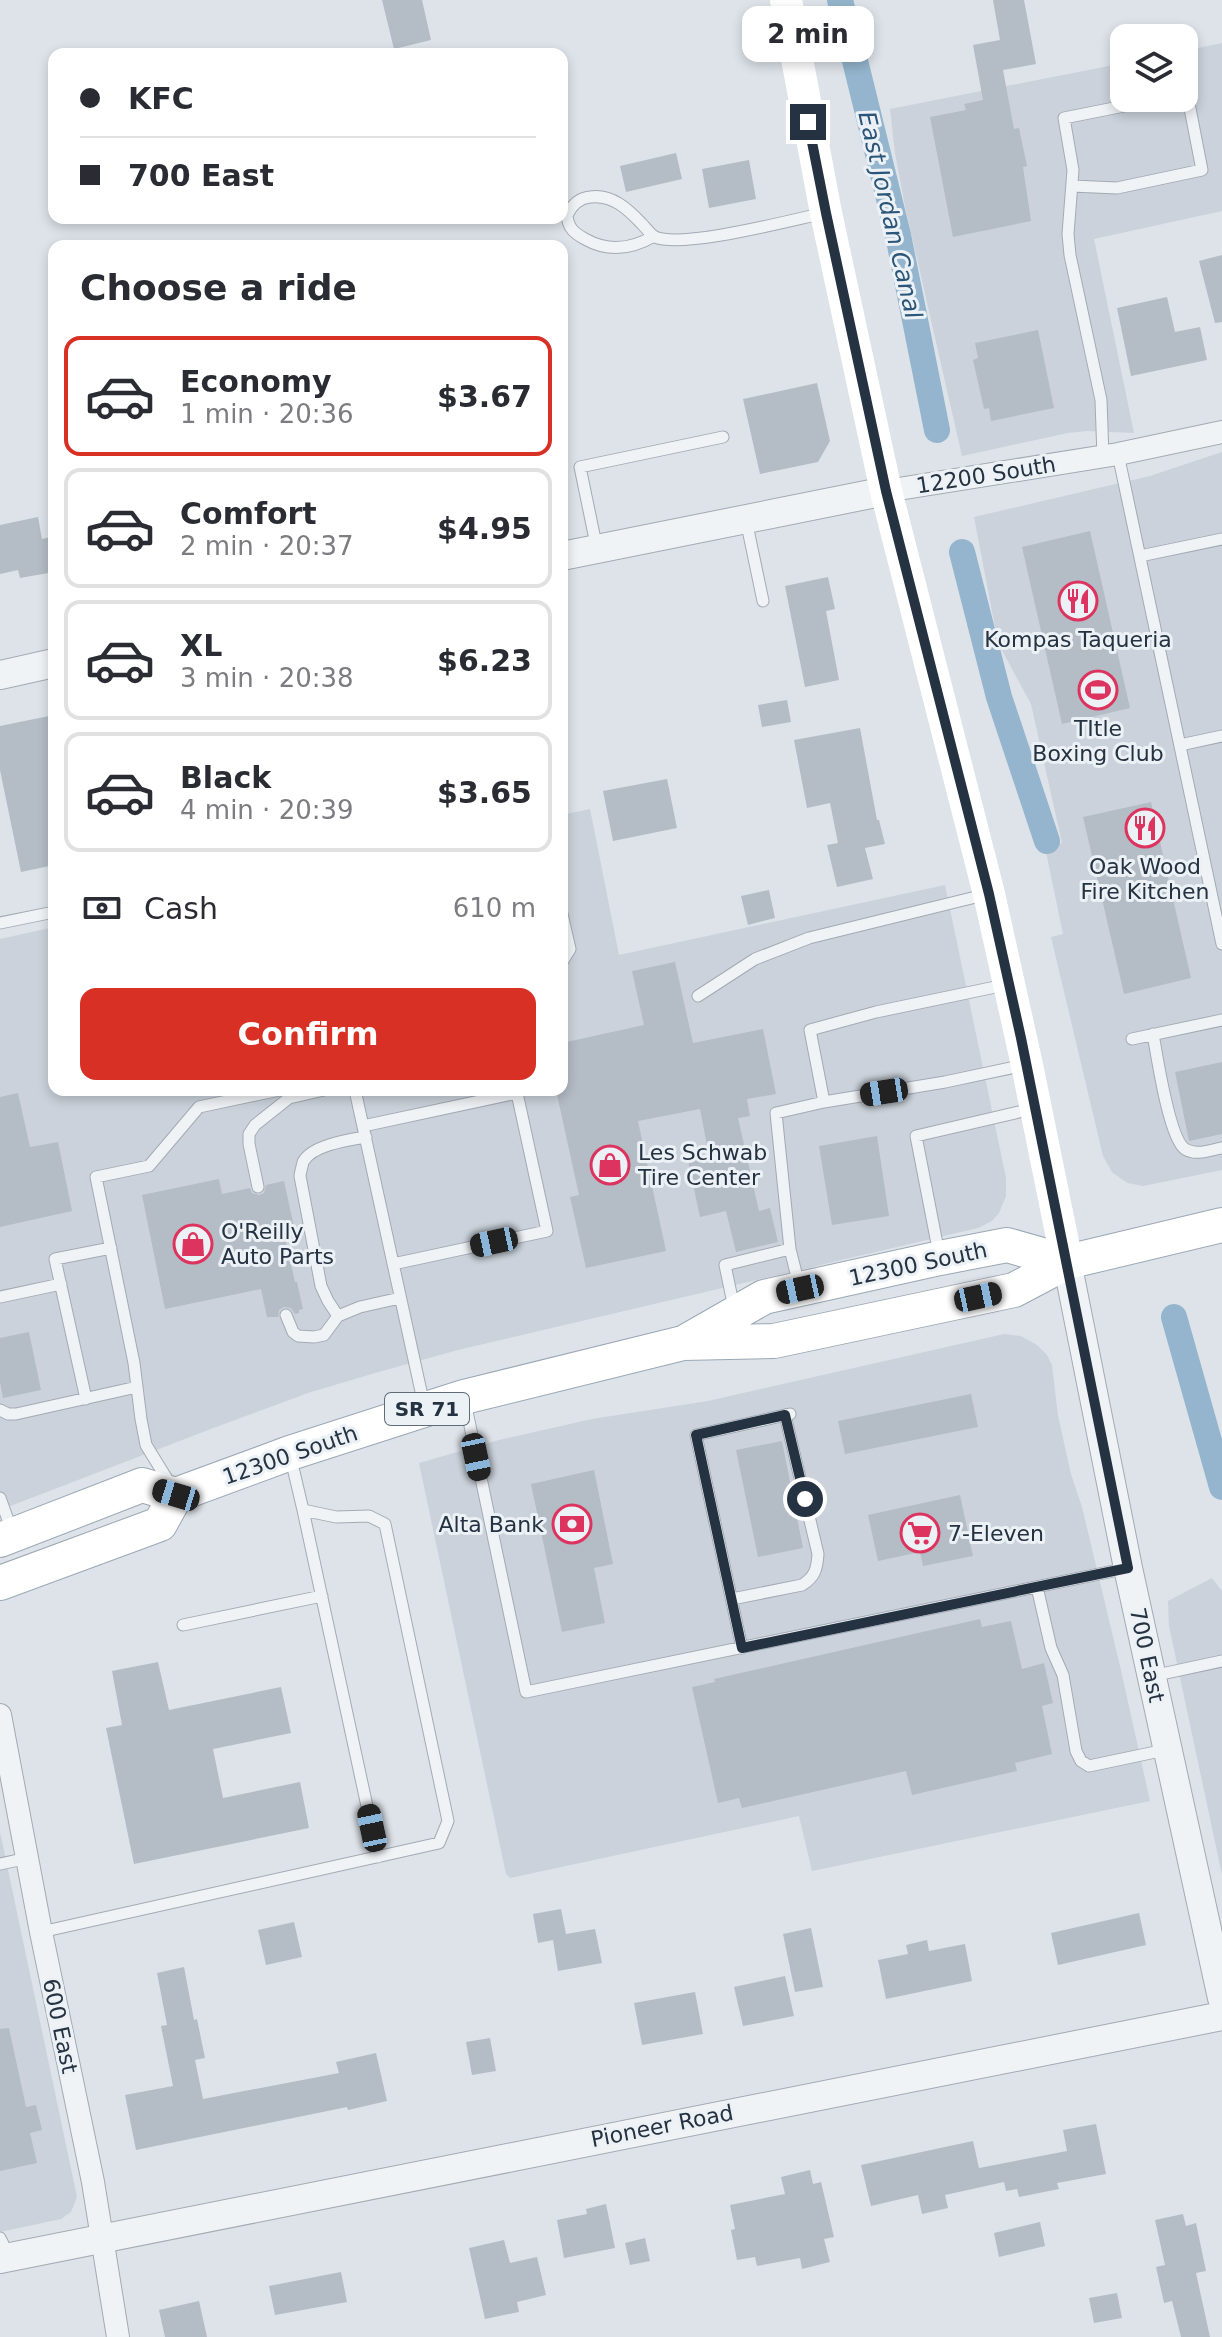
<!DOCTYPE html>
<html lang="en">
<head>
<meta charset="utf-8">
<style>
	body { margin:0; font-family:"DejaVu Sans",sans-serif; background:#f7f7f7; color:#2b2b33; height:100vh; display:flex; flex-direction:column; font-size:30px; white-space:nowrap }
	* { box-sizing:border-box; margin:0 }
	p { font-size:26px; color:#7c7c81 }
	.icon { flex:none; width:44px; height:44px; fill:none; stroke:currentColor; stroke-width:2; stroke-linecap:round; stroke-linejoin:round }
	.map { position:relative; flex:1; overflow:hidden }
	.details { position:absolute; left:48px; top:240px; width:520px; height:856px; display:flex; flex-direction:column; background:#fff; border-radius:16px; box-shadow:0 4px 12px #0003 }
	.details>* { flex:none }
	.top-card { position:absolute; left:48px; top:48px; width:520px; height:176px; border-radius:16px; box-shadow:0 4px 12px #0003; display:grid; align-content:center; height:176px; padding:0 32px; background:#fff }
	.controls { position:absolute; left:1110px; top:24px; display:grid; gap:16px }
	.controls a { display:grid; place-items:center; width:88px; height:88px; border-radius:16px; background:#fff; box-shadow:0 4px 12px #0003; font-size:40px }
	.end { position:absolute; width:36px; height:36px; margin:-18px; border:10px solid #253241; background:#fff; box-shadow:0 0 0 4px #fff }
	.from { border-radius:50% }
	.bubble { position:absolute; height:56px; border-radius:16px; background:#fff; box-shadow:0 4px 12px #0003; font-size:26px; font-weight:800; line-height:56px; text-align:center }
	.car { position:absolute; width:24px; height:48px; margin:-24px -12px; border-radius:10px; box-shadow:0 0 6px 2px #0007; background:linear-gradient(#222 24%,#8ab4d8 0 40%,#222 0 76%,#8ab4d8 0 86%,#222 0) }
	.top-card b { display:flex; align-items:center; gap:28px; height:76px; font-size:30px }
	.top-card b+b { border-top:2px solid #e1e1e2 }
	.top-card i { width:20px; height:20px; background:#2b2b33 }
	ul { padding:0; list-style:none }
	li { display:flex; align-items:center; gap:24px; height:120px; margin:0 16px 12px; padding:0 16px; border:4px solid #e1e1e2; border-radius:16px }
	li div { flex:1 }
	li b { display:block; font-size:30px }
	li em { font-style:normal; font-weight:800 }
	li.current { border-color:#d93025 }
	li>.icon { width:72px; height:72px; stroke-width:1.5 }
	h2 { padding:0 32px; font-size:36px; line-height:96px }
	.pay { display:flex; align-items:center; gap:20px; height:88px; padding:0 32px; font-size:30px }
	.pay p { margin-inline-start:auto }
	.button { display:flex; gap:16px; margin-top:auto; padding:16px 32px }
	.button a { flex:1; height:92px; border-radius:16px; background:#d93025; color:#fff; font-size:32px; font-weight:800; line-height:92px; text-align:center }
	.map>svg:first-child { display:block }
	.built { fill:#cbd2db }
	.lines { fill:none; stroke-linecap:round; stroke-linejoin:round }
	.canal { stroke:#94b5cd; stroke-width:26 }
	.building { fill:#b4bcc6 }
	.service-casing { stroke:#a2aab3; stroke-width:13 }
	.minor-casing { stroke:#a2aab3; stroke-width:24 }
	.tertiary-casing { stroke:#a2aab3; stroke-width:30 }
	.primary-casing { stroke:#9ba8b5; stroke-width:36 }
	.service { stroke:#f0f3f6; stroke-width:11 }
	.minor { stroke:#f0f3f6; stroke-width:22 }
	.tertiary { stroke:#f0f3f6; stroke-width:28 }
	.secondary { stroke:#fff; stroke-width:32 }
	.primary { stroke:#fff; stroke-width:34 }
	.route { stroke:#253241; stroke-width:10 }
	.labels { text-anchor:middle; dominant-baseline:central; stroke-width:6; stroke-linejoin:round; paint-order:stroke }
	.shield { fill:#ecf1f6; stroke:#616b77; stroke-width:2 }
	.shield-label { font-size:20px; font-weight:bold; fill:#253241 }
	.street-label { font-size:22px; fill:#253241; stroke:#ecf1f6 }
	.poi-label { font-size:22px; fill:#253241; stroke:#ecf1f6 }
	.water-label { font-size:24px; font-style:italic; fill:#2b5679; stroke:#ecf1f6 }
</style>
</head>
<body>
<div class="map">
<svg width="1222" height="2337" viewBox="0 0 1222 2337">
	<rect width="100%" height="100%" fill="#dde3e9"/>
	<!-- built -->
	<path class="built" d="M1222,43v168l-128,28 40,194 -47,-2 -19,2 -106,23 -57,-250 -10,-53 -5,-44 234,-46v35h60v-47z
		M1222,452v718l-79,16 -15,-3 -8,-5 -8,-6 -9,-16 -52,-219 12,-3 -18,-87 17,-4 -31,-139 -33,-61 -24,-126 176,-41z
		M590,809l29,146 326,-70 61,293v18l-7,17 -7,8 -14,7 -520,122 -83,23 -67,20 -92,34 -216,83v-571l54,-12v163h508v-275z
		M1004,1334l17,2 16,9 10,10 5,10 6,51 13,58 11,33 38,159 30,135 -338,70 -13,-55 -289,62 -4,-4 -87,-411 80,-23 93,-21 116,-18z
		M1212,1578l10,13v284l-53,-249 -1,-25z
		M0,1832l77,365 -6,15 -10,7 -61,13z"/>
	<g class="lines">
		<!-- canal -->
		<path class="canal" d="M840,0l58,235 39,195
			M962,552l37,145 48,144
			M1174,1317l48,170"/>
	</g>
	<!-- building -->
	<path class="building" d="M382,0h40l9,40 -37,9z
		M993,0h31l12,64 -33,6 11,59 5,-1 8,38 -4,1 8,54 -78,16 -23,-120 36,-7 -2,-6 19,-4 -10,-55 27,-5z
		M676,153l6,26 -56,13 -6,-26z
		M749,160l7,39 -47,9 -7,-39z
		M1222,255v67l-7,1 -16,-62z
		M1167,297l8,35 25,-5 7,33 -76,16 -14,-68z
		M1038,330l16,78 -63,13 -2,-13 -5,1 -11,-49 5,-2 -3,-15z
		M817,383l13,58 -12,21 -58,12 -17,-75z
		M38,517l4,22 9,-2 3,15v20l-34,6 -2,-8 -18,4v-49z
		M1090,531l40,177 -68,16 -40,-177z
		M828,577l7,32 -9,2 13,69 -34,7 -20,-101z
		M787,700l4,22 -29,5 -4,-22z
		M54,715v150l-33,7 -21,-102v-44z
		M860,728l17,92h2l6,24 -20,4 8,31 -36,8 -10,-42 11,-2 -8,-40 -23,5 -13,-68z
		M667,779l10,49 -64,13 -10,-50z
		M1151,802l40,176 -67,16 -41,-177z
		M769,890l6,28 -27,7 -7,-29z
		M675,962l18,81 70,-14 13,65 -29,5 3,17 -12,2 21,93 11,-3 8,34 -42,10 -10,-41 -26,6 -12,-56 21,-5 -9,-47 -62,12 28,130 -80,17 -16,-71 9,-2 -23,-105h6v-47l82,-18 -12,-54z
		M1222,1062v72l-33,7 -14,-69z
		M18,1093l12,54 28,-5 14,69 -72,16v-130z
		M877,1136l12,80 -57,9 -13,-79z
		M219,1179l3,15 28,-6 2,5 7,2 5,-2 2,-8 18,-4 10,46 -11,2 12,53h2l6,27 -4,1v3l-4,1 -4,-6 -7,-1 -5,3 -1,7h-11l-6,-28 -96,20 -23,-114z
		M29,1332l12,58 -38,8 -3,-16v-44z
		M971,1394l7,33 -133,27 -7,-33z
		M782,1441l21,107 -45,9 -22,-107z
		M594,1470l19,94 -19,4 11,55 -43,9 -31,-148z
		M960,1495l13,61 -50,10 -3,-14 -42,9 -10,-46z
		M980,1619l2,8 29,-6 11,48 22,-6 9,40 -11,3 10,48 -37,9 2,8 -105,24 -6,-24 -164,37 -3,-10 -21,5 -26,-116 23,-5 -1,-3z
		M158,1662l11,48 112,-23 10,46 -78,16 10,49 77,-16 9,46 -175,36 -28,-136 16,-3 -10,-54z
		M561,1909l5,25 29,-5 7,34 -44,8 -5,-31 -15,3 -5,-29z
		M1139,1913l7,32 -88,20 -7,-32z
		M294,1922l8,35 -36,8 -8,-35z
		M811,1928l12,59 -28,5 -12,-58z
		M927,1940l2,11 36,-7 7,37 -86,18 -8,-39 30,-6 -2,-9z
		M184,1967l10,53 3,-1 8,39 -10,2 8,39 136,-26 -3,-11 40,-9 11,48 -39,9 -1,-3 -211,43 -11,-55 48,-9 -12,-60 6,-1 -10,-52z
		M785,1976l9,40 -51,10 -9,-39z
		M695,1992l8,42 -61,11 -8,-42z
		M9,2028l17,79 10,-2 6,25 -12,3 7,30 -37,8v-142z
		M490,2038l6,33 -24,4 -6,-33z
		M1096,2124l10,50 -49,9 2,6 -40,8 -2,-8 -11,2 -2,-9 -59,13 3,13 -26,6 -4,-19 -47,11 -10,-41 112,-24 6,27 88,-17 -4,-21z
		M810,2170l3,14 8,-2 13,55 -10,2 6,23 -28,7 -2,-11 -43,8 -2,-9 -18,3 -6,-30 4,-1 -5,-24 55,-11 -4,-17z
		M606,2204l9,44 -51,10 -7,-38 30,-6 -1,-5z
		M1183,2214l3,12 10,-3 10,48 -10,2 14,64h-29l-9,-36 -8,2 -8,-36 9,-2 -10,-45z
		M1040,2222l5,24 -46,11 -5,-24z
		M645,2238l5,23 -20,4 -5,-22z
		M504,2240l6,23 27,-6 9,38 -29,7 2,10 -34,7 -16,-71z
		M341,2272l6,30 -72,13 -6,-29z
		M1117,2293l5,25 -28,5 -5,-25z
		M199,2301l8,36h-42l-6,-27z"/>
	<g class="lines">
		<defs>
			<path id="service" d="M1072,186l45,2 85,-18 -15,-77 -3,1
				M654,236c-22,13 -46,16 -69,3 -11,-6 -17,-11 -18,-24 5,-10 12,-17 23,-18 22,-3 38,12 52,27 4,4 9,11 13,13 28,12 136,-17 170,-24
				M1118,454l104,490
				M1103,457l-2,-57 -31,-145 -2,-21 5,-64 -9,-52 100,-20
				M746,520l17,81
				M597,549l-17,-82 143,-30
				M1140,556l82,-17
				M1180,745l42,-9
				M562,914l8,35 -8,13
				M0,923l54,-11
				M1005,985l-129,27 -66,18 14,72 121,-20 80,-17
				M698,996l57,-37 54,-21 179,-44
				M1153,1034c4,22 16,104 32,115 11,7 25,1 37,-1
				M1132,1039l90,-19
				M355,1090l69,315
				M363,1126l154,-33 30,138 -154,33
				M258,1187l-9,-43v-10l6,-9 34,-27 35,-8
				M939,1254l-23,-118 116,-27
				M799,1285l-9,-36 -14,-136 48,-11
				M0,1297l61,-13
				M734,1308l-9,-43 65,-16
				M286,1315l7,17 5,4 16,1 10,-2 14,-19 22,-9 40,-9
				M338,1316l-10,-15 -7,-15 -21,-110c0,-2 3,-13 3,-14 9,-17 45,-22 63,-25
				M86,1399l-31,-140 56,-11
				M465,1402l61,290 602,-124
				M0,1410l8,4h8l121,-27
				M170,1484l-24,-39 -5,-26 -7,-56 -38,-186 53,-11 50,-59 80,-17
				M0,1498l12,33
				M303,1510l75,347
				M1037,1587l14,61 12,27 13,76 5,10 8,5 76,-16
				M732,1599l70,-14c13,-8 15,-16 16,-31l-33,-139
				M183,1625l139,-29
				M742,1648l-46,-213 94,-21
				M1152,1676l70,-15
				M0,1864l28,-6
				M41,1932l398,-89 9,-22 -63,-297 -16,-8 -33,1 -33,-7 -13,-55
				M0,2238l9,18"/>
			<path id="minor" d="M886,491l232,-37 104,-22
				M0,1715l41,217 52,250 25,155"/>
			<path id="tertiary" d="M562,556l324,-65
				M0,675l54,-12
				M1067,1262l61,306 94,430
				M0,2259l1222,-243"/>
			<path id="primary" d="M687,1341l77,-44 176,-39 67,-13 60,17
				M0,1540l142,-55 34,10 114,-42 174,-56 219,-54 91,-2 240,-51 53,-28 155,-37
				M0,1583l160,-59 16,-29"/>
		</defs>
		<!-- service casing -->
		<use href="#service" class="service-casing"/>
		<!-- minor casing -->
		<use href="#minor" class="minor-casing"/>
		<!-- tertiary casing -->
		<use href="#tertiary" class="tertiary-casing"/>
		<!-- primary casing -->
		<use href="#primary" class="primary-casing"/>
		<!-- service -->
		<use href="#service" class="service"/>
		<!-- minor -->
		<use href="#minor" class="minor"/>
		<!-- tertiary -->
		<use href="#tertiary" class="tertiary"/>
		<!-- secondary -->
		<path class="secondary" d="M786,0l40,213 60,278 103,403 38,171 40,197"/>
		<!-- primary -->
		<use href="#primary" class="primary"/>
	</g>
	<g class="lines">
		<!-- route -->
		<path class="route" d="M805,1499l-20,-84 -89,20 46,213 386,-80 -107,-530 -32,-144 -103,-403 -60,-278 -18,-91"/>
	</g>
	<!-- icons -->
	<defs>
		<symbol id="restaurant-ring" viewBox="-11 -11 22 22"><circle r="9.5" fill="#ecf1f6" stroke="#dc345e" stroke-width="1.5"/><path d="M-5-6h1v4h1v-4h1v4h1v-4h1v5L-1.5 .5V6h-2V.5L-5-1ZM5-6V6H3V1.5H1.5Q1.5-4 5-6Z" fill="#dc345e"/></symbol>
		<symbol id="stadium-ring" viewBox="-11 -11 22 22"><circle r="9.5" fill="#ecf1f6" stroke="#dc345e" stroke-width="1.5"/><path d="M0-5a6.5 5 0 1 0 0 10a6.5 5 0 1 0 0-10ZM-3.5-1.8h7v3.6h-7Z" fill="#dc345e"/></symbol>
		<symbol id="shop-ring" viewBox="-11 -11 22 22"><circle r="9.5" fill="#ecf1f6" stroke="#dc345e" stroke-width="1.5"/><path d="M-5-2.5h2.3a2.7 3.5 0 0 1 5.4 0H5L5.5 6h-11ZM-1.5-2.5h3a1.5 2.3 0 0 0-3 0Z" fill="#dc345e"/></symbol>
		<symbol id="bank-ring" viewBox="-11 -11 22 22"><circle r="9.5" fill="#ecf1f6" stroke="#dc345e" stroke-width="1.5"/><path d="M-6-4H6V4H-6ZM0-2.3a2.3 2.3 0 1 0 0 4.6a2.3 2.3 0 1 0 0-4.6Z" fill="#dc345e"/></symbol>
		<symbol id="supermarket-ring" viewBox="-11 -11 22 22"><circle r="9.5" fill="#ecf1f6" stroke="#dc345e" stroke-width="1.5"/><path d="M-6-5.5h2.5l.6 2H6L4.5 2H-2.5L-4.4-4H-6ZM-1.5 3.2a1.3 1.3 0 1 0 .1 0ZM3 3.2a1.3 1.3 0 1 0 .1 0Z" fill="#dc345e"/></symbol>
	</defs>
	<g fill-rule="evenodd">
		<use href="#restaurant-ring" x="1056" y="579" width="44" height="44"/>
		<use href="#stadium-ring" x="1076" y="668" width="44" height="44"/>
		<use href="#restaurant-ring" x="1123" y="806" width="44" height="44"/>
		<use href="#shop-ring" x="588" y="1143" width="44" height="44"/>
		<use href="#shop-ring" x="171" y="1222" width="44" height="44"/>
		<use href="#bank-ring" x="550" y="1502" width="44" height="44"/>
		<use href="#supermarket-ring" x="898" y="1511" width="44" height="44"/>
	</g>
	<g class="labels">
		<!-- shield labels -->
		<rect class="shield" x="385" y="1393" width="84" height="32" rx="6"/>
		<g class="shield-label">
			<text x="427" y="1409">SR 71</text>
		</g>
		<!-- street labels -->
		<g class="street-label">
			<text transform="translate(986 475) rotate(-9)">12200 South</text>
			<text transform="translate(918 1264) rotate(-12)">12300 South</text>
			<text transform="translate(290 1455) rotate(-19)">12300 South</text>
			<text transform="translate(1147 1655) rotate(78)">700 East</text>
			<text transform="translate(60 2026) rotate(78)">600 East</text>
			<text transform="translate(662 2126) rotate(-11)">Pioneer Road</text>
		</g>
		<!-- poi labels -->
		<g class="poi-label">
			<text x="1078" y="639">Kompas Taqueria</text>
			<text x="1098" y="728">TItle<tspan x="1098" dy="25">Boxing Club</tspan></text>
			<text x="1145" y="866">Oak Wood<tspan x="1145" dy="25">Fire Kitchen</tspan></text>
			<text x="638" y="1152" text-anchor="start">Les Schwab<tspan x="638" dy="25">Tire Center</tspan></text>
			<text x="221" y="1231" text-anchor="start">O'Reilly<tspan x="221" dy="25">Auto Parts</tspan></text>
			<text x="544" y="1524" text-anchor="end">Alta Bank</text>
			<text x="948" y="1533" text-anchor="start">7-Eleven</text>
		</g>
		<!-- water labels -->
		<g class="water-label">
			<text transform="translate(890 215) rotate(77)">East Jordan Canal</text>
		</g>
	</g>
</svg>
<div class="controls">
<a><svg class="icon" aria-label="layers" viewBox="0 0 24 24"><path d="M12 4l9 5-9 5-9-5zM3 14l9 5 9-5"/></svg></a>
</div>
<i class="end from" style="left:805px;top:1499px"></i>
<i class="end" style="left:808px;top:122px"></i>
<div class="bubble" style="left:742px;top:6px;width:132px">2 min</div>
<i class="car" style="left:884px;top:1092px;rotate:261deg"></i>
<i class="car" style="left:494px;top:1242px;rotate:258deg"></i>
<i class="car" style="left:800px;top:1289px;rotate:258deg"></i>
<i class="car" style="left:978px;top:1297px;rotate:78deg"></i>
<i class="car" style="left:476px;top:1457px;rotate:168deg"></i>
<i class="car" style="left:176px;top:1495px;rotate:287deg"></i>
<i class="car" style="left:372px;top:1828px;rotate:348deg"></i>
<div class="top-card">
<b><i class="from"></i>KFC</b>
<b><i></i>700 East</b>
</div>
<section class="details">
<h2>Choose a ride</h2>
<ul>
<li class="current"><svg class="icon" aria-label="car" viewBox="0 0 24 24"><path d="M5 17H2v-5l4-1 3-4h7l3 4 3 1v5h-3M9 17h6M6 11h13"/><circle cx="7" cy="17" r="2"/><circle cx="17" cy="17" r="2"/></svg><div><b>Economy</b><p>1 min · 20:36</p></div><em>$3.67</em></li>
<li><svg class="icon" aria-label="car" viewBox="0 0 24 24"><path d="M5 17H2v-5l4-1 3-4h7l3 4 3 1v5h-3M9 17h6M6 11h13"/><circle cx="7" cy="17" r="2"/><circle cx="17" cy="17" r="2"/></svg><div><b>Comfort</b><p>2 min · 20:37</p></div><em>$4.95</em></li>
<li><svg class="icon" aria-label="car" viewBox="0 0 24 24"><path d="M5 17H2v-5l4-1 3-4h7l3 4 3 1v5h-3M9 17h6M6 11h13"/><circle cx="7" cy="17" r="2"/><circle cx="17" cy="17" r="2"/></svg><div><b>XL</b><p>3 min · 20:38</p></div><em>$6.23</em></li>
<li><svg class="icon" aria-label="car" viewBox="0 0 24 24"><path d="M5 17H2v-5l4-1 3-4h7l3 4 3 1v5h-3M9 17h6M6 11h13"/><circle cx="7" cy="17" r="2"/><circle cx="17" cy="17" r="2"/></svg><div><b>Black</b><p>4 min · 20:39</p></div><em>$3.65</em></li>
</ul>
<div class="pay"><svg class="icon" aria-label="cash" viewBox="0 0 24 24"><path d="M3 7h18v10H3z"/><circle cx="12" cy="12" r="2"/></svg>Cash<p>610 m</p></div>
<div class="button"><a>Confirm</a></div>
</section>
</div>
</body>
</html>
